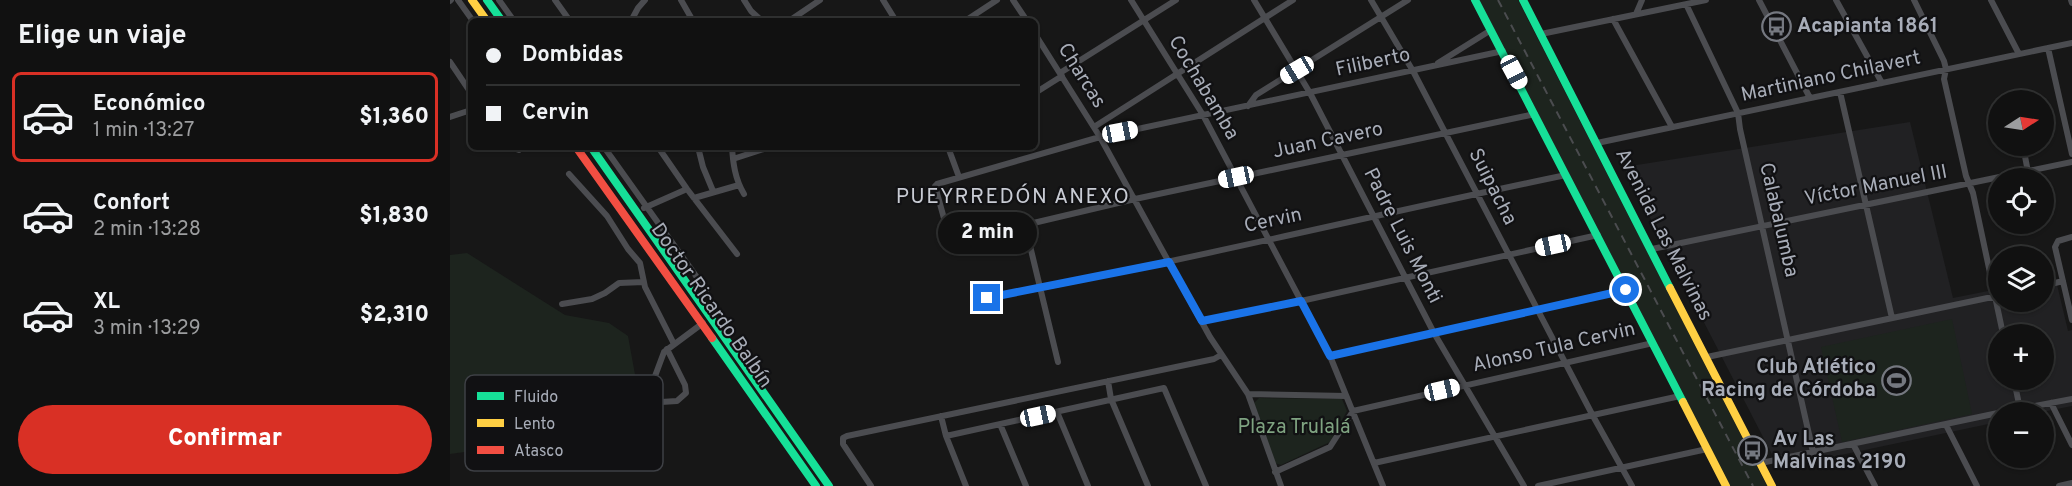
<!DOCTYPE html>
<html lang="es">
<head>
<meta charset="utf-8">
<style>
	body { margin:0; font-family:Overpass,sans-serif; background:#1a1a1a; color:#f1f3f6; height:100vh; display:flex; flex-direction:column; font-size:22px; white-space:nowrap }
	* { box-sizing:border-box; margin:0 }
	p { font-size:20px; color:#9c9d9f }
	.icon { flex:none; width:33px; height:33px; fill:none; stroke:currentColor; stroke-width:2; stroke-linecap:round; stroke-linejoin:round }
	.map { position:relative; flex:1; overflow:hidden }
	.details { display:flex; flex-direction:column; background:#111; width:450px }
	.details>* { flex:none }
	.banner { position:absolute; left:18px; top:18px; width:570px; height:132px; border-radius:9px; box-shadow:0 2px 4px #0004,0 0 0 2px #303131; display:grid; align-content:center; height:132px; padding:0 18px; background:#111 }
	.needle { width:39px; rotate:78deg }
	.controls { position:absolute; left:1538px; top:90px; display:grid; gap:12px }
	.controls a { display:grid; place-items:center; width:66px; height:66px; border-radius:50%; background:#111; box-shadow:0 2px 4px #0004,0 0 0 2px #303131; font-size:30px }
	.end { position:absolute; width:27px; height:27px; margin:-14px; border:8px solid #1a73e8; background:#fff; box-shadow:0 0 0 3px #fff }
	.from { border-radius:50% }
	.bubble { position:absolute; height:42px; border-radius:21px; background:#111; box-shadow:0 2px 4px #0004,0 0 0 2px #303131; font-size:20px; font-weight:800; line-height:42px; text-align:center }
	.car { position:absolute; width:18px; height:36px; margin:-18px -9px; border-radius:8px; box-shadow:0 0 4px 2px #0007; background:linear-gradient(#fff 24%,#345 0 40%,#fff 0 76%,#345 0 86%,#fff 0) }
	.banner b { display:flex; align-items:center; gap:21px; height:57px; font-size:22px }
	.banner b+b { border-top:2px solid #303131 }
	.banner i { width:15px; height:15px; background:#f1f3f6 }
	ul { padding:0; list-style:none }
	li { display:flex; align-items:center; gap:18px; height:90px; margin:0 12px 9px; padding:0 6px; border:3px solid transparent; border-radius:9px }
	li div { flex:1 }
	li b { display:block; font-size:22px }
	li em { font-style:normal; font-weight:800 }
	li.active { border-color:#d93025 }
	li>.icon { width:54px; height:54px; stroke-width:1.5 }
	h2 { padding:0 18px; font-size:27px; line-height:72px }
	.button { display:flex; gap:12px; margin-top:auto; padding:12px 18px }
	.button a { flex:1; height:69px; border-radius:36px; background:#d93025; color:#fff; font-size:24px; font-weight:800; line-height:69px; text-align:center }
	main { display:flex; flex:1; min-height:0 }
	.map>svg:first-child { display:block }
	.built { fill:#212123; fill-rule:evenodd }
	.green { fill:#1d241e }
	.lines { fill:none; stroke-linecap:round; stroke-linejoin:round }
	.street { stroke:#4b4c50; stroke-width:6 }
	.fast { stroke:#16e098; stroke-width:8 }
	.slow { stroke:#ffcf43; stroke-width:8 }
	.jam { stroke:#f24e42; stroke-width:8 }
	.rail { stroke:#4b4c4f; stroke-width:2; stroke-dasharray:8 6; stroke-linecap:butt }
	.route { stroke:#1a73e8; stroke-width:8 }
	.labels { text-anchor:middle; dominant-baseline:central; stroke-width:4.5; stroke-linejoin:round; paint-order:stroke }
	.poi-label { font-size:20px; font-weight:bold; fill:#a8adb8; stroke:#111113; text-anchor:start }
	.street-label { font-size:20px; fill:#a8adb8; stroke:#111113 }
	.park-label { font-size:20px; fill:#7fa381; stroke:#111113 }
	.neighbourhood-label { font-size:21px; letter-spacing:1.5px; fill:#c9ccd4; stroke:#111113 }
	.key { fill:#111113; stroke:#3e4045; stroke-width:1.5 }
	.key-label { font-size:16px; fill:#a8adb8 }
</style>
</head>
<body>
<main>
<section class="details">
<h2>Elige un viaje</h2>
<ul>
<li class="active"><svg class="icon" aria-label="car" viewBox="0 0 24 24"><path d="M5 17H2v-5l4-1 3-4h7l3 4 3 1v5h-3M9 17h6M6 11h13"/><circle cx="7" cy="17" r="2"/><circle cx="17" cy="17" r="2"/></svg><div><b>Económico</b><p>1 min · 13:27</p></div><em>$1,360</em></li>
<li><svg class="icon" aria-label="car" viewBox="0 0 24 24"><path d="M5 17H2v-5l4-1 3-4h7l3 4 3 1v5h-3M9 17h6M6 11h13"/><circle cx="7" cy="17" r="2"/><circle cx="17" cy="17" r="2"/></svg><div><b>Confort</b><p>2 min · 13:28</p></div><em>$1,830</em></li>
<li><svg class="icon" aria-label="car" viewBox="0 0 24 24"><path d="M5 17H2v-5l4-1 3-4h7l3 4 3 1v5h-3M9 17h6M6 11h13"/><circle cx="7" cy="17" r="2"/><circle cx="17" cy="17" r="2"/></svg><div><b>XL</b><p>3 min · 13:29</p></div><em>$2,310</em></li>
</ul>
<div class="button"><a>Confirmar</a></div>
</section>
<div class="map">
<svg width="1622" height="486" viewBox="0 0 1622 486">
	<rect width="100%" height="100%" fill="#171717"/>
	<!-- built -->
	<path class="built" d="M1460,122l43,176 45,-9v13h45v-23l12,-3 13,55 4,-1v76l-30,6h-44v10l-219,46 -155,-301zM1548,334h45v46h-45z"/>
	<!-- green -->
	<path class="green" d="M1029,0h39l249,486h-39z
		M17,253l98,62 44,8 19,13 8,44 -15,16 -93,8 -13,18 1,23 -66,9v-199z
		M1502,319l20,95 -130,28 -21,-95z
		M809,398l83,1 5,12 -17,31 -49,23 -6,-2 -21,-60z"/>
	<g class="lines">
		<!-- street -->
		<path class="street" d="M8,0l15,21
			M49,0l15,21
			M105,0l15,21
			M231,0l12,21
			M294,0l7,11 11,10
			M433,0l13,21
			M563,0l14,21
			M681,0l72,115 127,241 53,130
			M804,0l56,93 124,240 90,153
			M921,0l42,71 180,345 39,70
			M1309,0l51,98
			M1386,0l46,83
			M1464,0l30,61 2,8 -2,10 22,97 7,17 30,141
			M1541,0l28,54
			M1621,0l1,3
			M0,1l1,-1
			M1236,4l52,109 2,16 73,323
			M1186,14l6,-14
			M1163,19l59,108
			M181,21l7,-13 7,-8
			M339,21l31,-21
			M515,21l32,-21
			M585,34l65,103 110,200 38,57 33,92
			M1091,34l165,-34
			M1598,48l24,106
			M1053,51l-403,86 -163,47 -2,2 15,54 3,4 4,1 68,-20 110,-26 400,-85
			M0,62l21,31
			M988,63l53,-33
			M610,73l116,-73
			M1390,92l52,226
			M585,93l27,-17
			M798,106l8,-11 152,-95
			M0,117l21,-7
			M644,127l199,-127
			M1147,143l475,-100
			M1573,146l5,26
			M61,147l8,3
			M154,147l102,143
			M208,147l29,42 50,65
			M248,147l5,20 10,24
			M282,147c1,16 3,32 12,47
			M498,147l11,30
			M283,159l37,-12
			M119,174l38,42 21,33 12,14 5,24 29,57
			M244,198l45,-13
			M194,208l43,-19
			M575,225l33,137
			M1202,249l420,-87
			M1593,286l20,-5
			M537,298c194,-36 386,-83 579,-123
			M112,304l30,-5 13,-6 14,-10 25,-1
			M1622,320l-17,-73 3,-6 14,-4
			M752,321l99,-20 297,-66
			M880,356l296,-66
			M1257,357l290,-61
			M1564,380l6,29
			M658,381l3,18 37,87
			M798,394l98,2
			M195,403l32,-2 9,-8 -1,-8 -18,-36
			M1601,403l21,42
			M99,412l96,-9 19,-51 39,-29
			M607,412l31,74
			M1553,412l69,-13
			M491,416l5,20 20,50
			M550,424l26,62
			M1496,425l31,61
			M496,436l218,-48 42,98
			M1403,444l22,42
			M924,463l306,-67
			M1311,463l237,-50
			M825,472l55,-25 23,-36 300,-68
			M421,486l-28,-42v-6l4,-2 367,-77 7,-4
			M1088,486l169,-37
			M1609,486l13,-3"/>
		<!-- fast -->
		<path class="fast" d="M37,0l15,21
			M1025,0l208,402
			M1073,0l147,288
			M141,147l238,339
			M262,338l104,148"/>
		<!-- slow -->
		<path class="slow" d="M22,0l15,21
			M1220,288l102,198
			M1233,402l43,84"/>
		<!-- jam -->
		<path class="jam" d="M126,147l136,191"/>
		<!-- rail -->
		<path class="rail" d="M1048,0l255,486"/>
	</g>
	<g class="lines">
		<!-- route -->
		<path class="route" d="M537,298l182,-36 33,59 99,-20 29,55 296,-66"/>
	</g>
	<!-- icons -->
	<defs>
		<symbol id="bus-ring" viewBox="-11 -11 22 22"><circle r="9.5" fill="#111113" stroke="#757880" stroke-width="1.5"/><path d="M-5-6H5V4H4V6H2V4H-2V6H-4V4H-5ZM-3.5-4V0h7V-4ZM-3.5 1.2v1.5H-2V1.2ZM2 1.2v1.5H3.5V1.2Z" fill="#757880"/></symbol>
		<symbol id="stadium-ring" viewBox="-11 -11 22 22"><circle r="9.5" fill="#111113" stroke="#757880" stroke-width="1.5"/><path d="M0-5a6.5 5 0 1 0 0 10a6.5 5 0 1 0 0-10ZM-3.5-1.8h7v3.6h-7Z" fill="#757880"/></symbol>
	</defs>
	<g fill-rule="evenodd">
		<use href="#bus-ring" x="1310" y="10" width="33" height="33"/>
		<use href="#stadium-ring" x="1430" y="364" width="33" height="33"/>
		<use href="#bus-ring" x="1286" y="434" width="33" height="33"/>
	</g>
	<g class="labels">
		<!-- poi labels -->
		<g class="poi-label">
			<text x="1347" y="27">Acapianta 1861</text>
			<text x="1426" y="368" text-anchor="end">Club Atlético<tspan x="1426" dy="23">Racing de Córdoba</tspan></text>
			<text x="1323" y="440">Av Las<tspan x="1323" dy="23">Malvinas 2190</tspan></text>
		</g>
		<!-- street labels -->
		<g class="street-label">
			<text transform="translate(923 63) rotate(-12)">Filiberto</text>
			<text transform="translate(631 76) rotate(58)">Charcas</text>
			<text transform="translate(1381 77) rotate(-12)">Martiniano Chilavert</text>
			<text transform="translate(753 88) rotate(59)">Cochabamba</text>
			<text transform="translate(878 141) rotate(-12)">Juan Cavero</text>
			<text transform="translate(1426 186) rotate(-11)">Víctor Manuel III</text>
			<text transform="translate(1042 187) rotate(63)">Suipacha</text>
			<text transform="translate(1328 220) rotate(77)">Calabalumba</text>
			<text transform="translate(823 221) rotate(-12)">Cervin</text>
			<text transform="translate(1213 235) rotate(63)">Avenida Las Malvinas</text>
			<text transform="translate(952 236) rotate(63)">Padre Luis Monti</text>
			<text transform="translate(261 306) rotate(55)">Doctor Ricardo Balbín</text>
			<text transform="translate(1104 348) rotate(-13)">Alonso Tula Cervin</text>
		</g>
		<!-- park labels -->
		<g class="park-label">
			<text x="844" y="428">Plaza Trulalá</text>
		</g>
		<!-- neighbourhood labels -->
		<g class="neighbourhood-label">
			<text x="563" y="197">PUEYRREDÓN ANEXO</text>
		</g>
	</g>
	<!-- legend -->
	<rect x="15" y="375" width="198" height="96" rx="9" class="key"/>
	<rect x="27" y="392" width="27" height="8" fill="#16e098"/>
	<rect x="27" y="419" width="27" height="8" fill="#ffcf43"/>
	<rect x="27" y="446" width="27" height="8" fill="#f24e42"/>
	<g class="key-label">
		<text x="64" y="402">Fluido</text>
		<text x="64" y="429">Lento</text>
		<text x="64" y="456">Atasco</text>
	</g>
</svg>
<div class="controls">
<a><svg class="needle" viewBox="-14 -14 28 28"><path d="M0-13l5 13h-10z" fill="#e53935"/><path d="M0 13l5-13h-10z" fill="#9c9d9f"/></svg></a>
<a><svg class="icon" aria-label="locate" viewBox="0 0 24 24"><circle cx="12" cy="12" r="6"/><path d="M12 2v4M12 18v4M2 12h4M18 12h4"/></svg></a>
<a><svg class="icon" aria-label="layers" viewBox="0 0 24 24"><path d="M12 4l9 5-9 5-9-5zM3 14l9 5 9-5"/></svg></a>
<a>+</a>
<a>−</a>
</div>
<i class="end from" style="left:1176px;top:290px"></i>
<i class="end" style="left:537px;top:298px"></i>
<div class="bubble" style="left:488px;top:212px;width:99px">2 min</div>
<i class="car" style="left:847px;top:70px;rotate:239deg"></i>
<i class="car" style="left:1064px;top:72px;rotate:152deg"></i>
<i class="car" style="left:670px;top:132px;rotate:79deg"></i>
<i class="car" style="left:786px;top:177px;rotate:258deg"></i>
<i class="car" style="left:1103px;top:245px;rotate:258deg"></i>
<i class="car" style="left:992px;top:390px;rotate:77deg"></i>
<i class="car" style="left:588px;top:416px;rotate:78deg"></i>
<div class="banner">
<b><i class="from"></i>Dombidas</b>
<b><i></i>Cervin</b>
</div>
</div>
</main>
</body>
</html>
